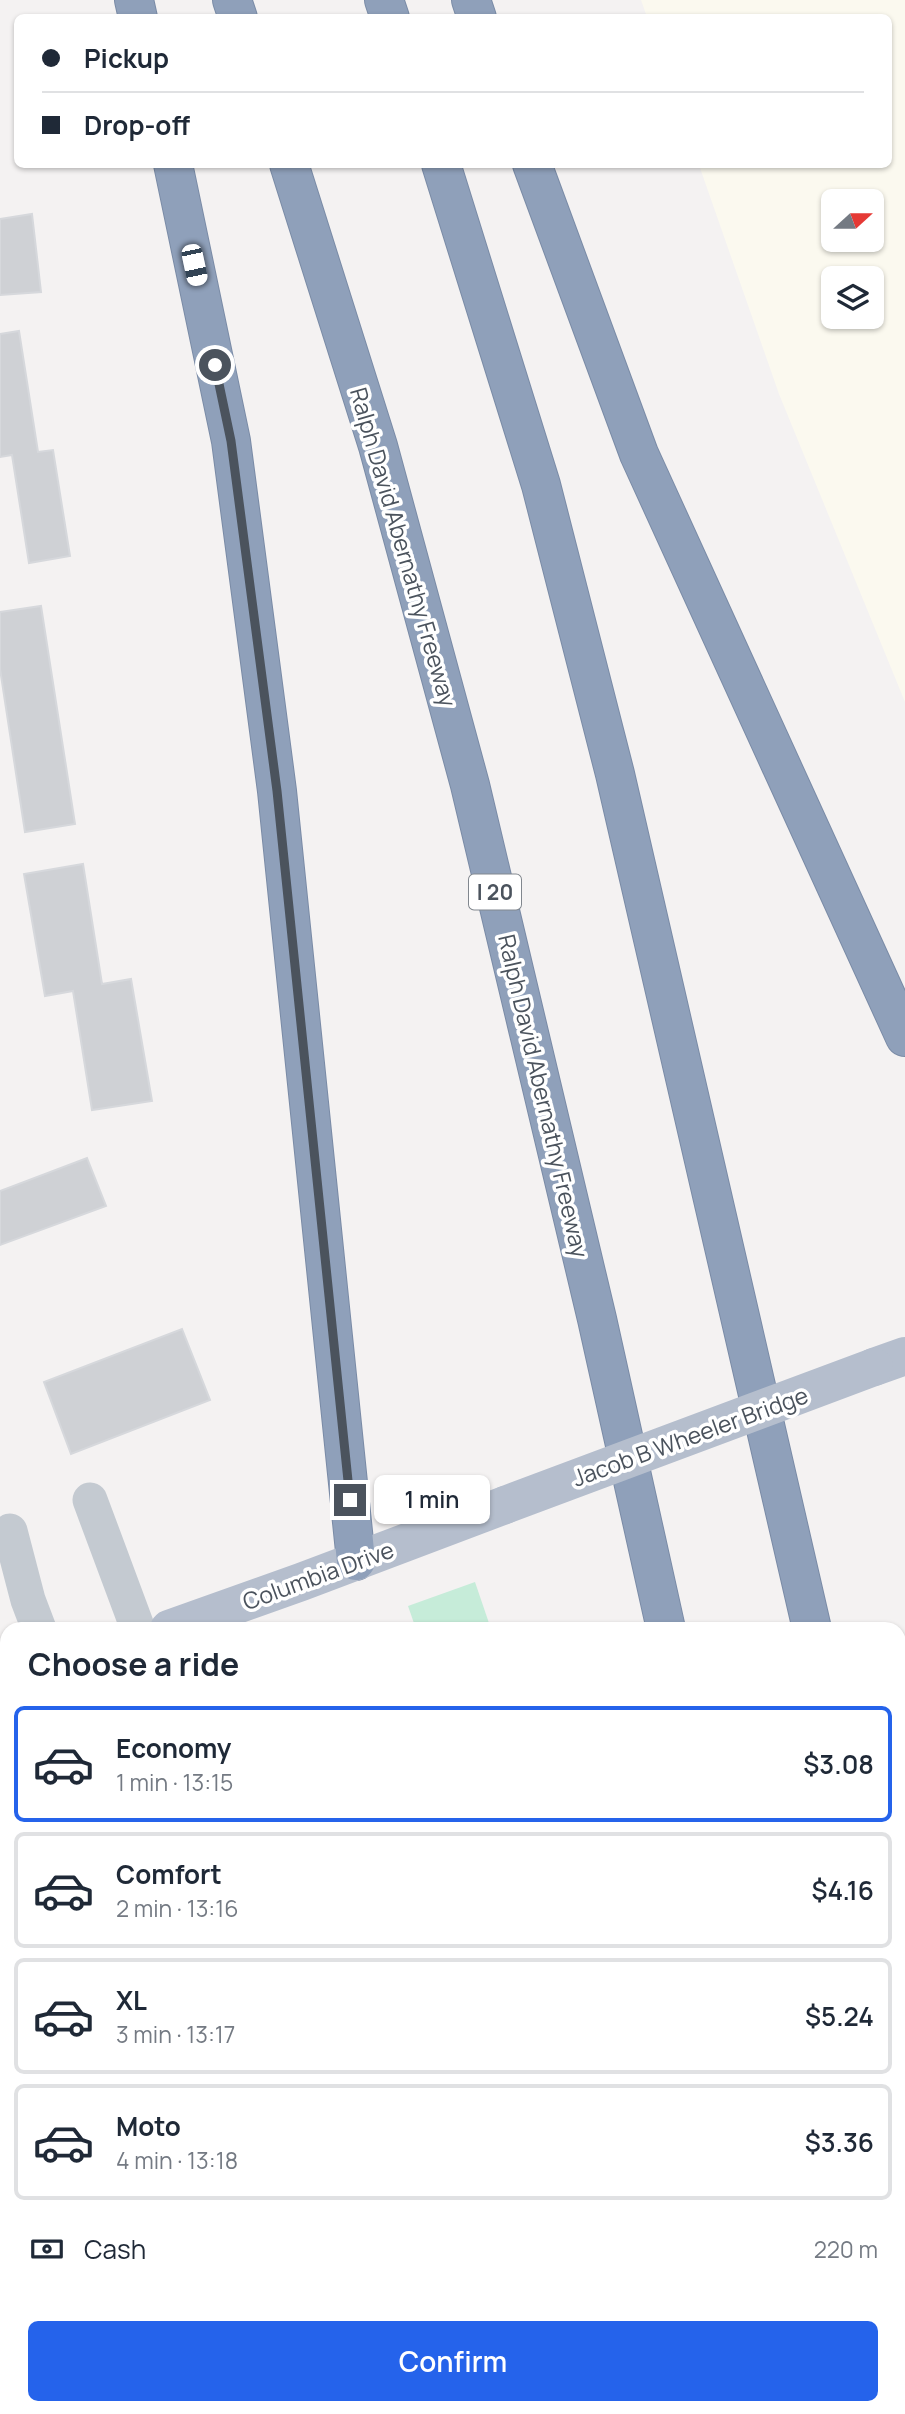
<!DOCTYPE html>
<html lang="en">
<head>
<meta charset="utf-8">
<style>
	body { margin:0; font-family:Manrope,sans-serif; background:#f2f2f3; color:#1f2937; height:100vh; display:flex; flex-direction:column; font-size:26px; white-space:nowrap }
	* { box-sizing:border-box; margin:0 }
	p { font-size:23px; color:#747a83 }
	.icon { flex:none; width:38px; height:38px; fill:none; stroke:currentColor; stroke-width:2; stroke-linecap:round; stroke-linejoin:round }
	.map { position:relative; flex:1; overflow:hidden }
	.panel { position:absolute; left:0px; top:1622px; width:906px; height:793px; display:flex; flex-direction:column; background:#fff; border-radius:21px 21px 0 0; box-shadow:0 2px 5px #0004 }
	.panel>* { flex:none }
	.top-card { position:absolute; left:14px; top:14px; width:878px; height:154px; border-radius:10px; box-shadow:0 2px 5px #0004; display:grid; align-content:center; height:154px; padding:0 28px; background:#fff }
	.needle { width:46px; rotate:69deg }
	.buttons { position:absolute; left:821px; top:189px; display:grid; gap:14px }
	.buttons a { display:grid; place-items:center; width:63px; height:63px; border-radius:10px; background:#fff; box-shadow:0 2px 5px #0004; font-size:35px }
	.end { position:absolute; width:32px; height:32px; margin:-16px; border:9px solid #4b535d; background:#fff; box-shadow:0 0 0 4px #fff }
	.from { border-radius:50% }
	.bubble { position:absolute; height:49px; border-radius:10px; background:#fff; box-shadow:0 2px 5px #0004; font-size:23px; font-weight:600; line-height:49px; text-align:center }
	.car { position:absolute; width:21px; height:42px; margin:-21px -10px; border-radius:9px; box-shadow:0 0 5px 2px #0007; background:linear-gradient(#fff 24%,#345 0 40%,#fff 0 76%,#345 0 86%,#fff 0) }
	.top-card b { display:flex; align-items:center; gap:24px; height:66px; font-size:26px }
	.top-card b+b { border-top:2px solid #e0e1e3 }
	.top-card i { width:18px; height:18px; background:#1f2937 }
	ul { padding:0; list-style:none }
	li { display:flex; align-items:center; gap:21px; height:116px; margin:0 14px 10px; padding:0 14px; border:4px solid #e0e1e3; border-radius:10px }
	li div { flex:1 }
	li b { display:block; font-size:26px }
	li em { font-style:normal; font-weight:600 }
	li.active { border-color:#2563eb }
	li>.icon { width:63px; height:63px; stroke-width:1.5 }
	h2 { padding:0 28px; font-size:32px; line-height:84px }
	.pay { display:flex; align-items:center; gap:18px; height:77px; padding:0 28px; font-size:26px }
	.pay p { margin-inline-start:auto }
	.cta { display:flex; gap:14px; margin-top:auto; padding:14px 28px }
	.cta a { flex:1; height:80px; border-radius:10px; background:#2563eb; color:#fff; font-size:28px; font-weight:600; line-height:80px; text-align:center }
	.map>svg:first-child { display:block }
	.commercial { fill:#fbf9ef; fill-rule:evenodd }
	.green { fill:#c6ecd9 }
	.building { fill:#cfd1d5; stroke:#d6d8dc; stroke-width:2 }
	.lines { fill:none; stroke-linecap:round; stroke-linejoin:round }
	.highway-casing { stroke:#7a8ba6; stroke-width:40 }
	.minor { stroke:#c4cad1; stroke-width:35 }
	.major { stroke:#b5becd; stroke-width:38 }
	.highway { stroke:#8fa0ba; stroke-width:38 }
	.major-bridge { stroke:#b5becd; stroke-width:38 }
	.route { stroke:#4b535d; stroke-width:9 }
	.labels { text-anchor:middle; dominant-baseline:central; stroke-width:7; stroke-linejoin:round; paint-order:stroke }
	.shield { fill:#fff; stroke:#81878e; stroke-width:2 }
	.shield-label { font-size:21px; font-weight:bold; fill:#4b535d }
	.street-label { font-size:23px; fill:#4b535d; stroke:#fff }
</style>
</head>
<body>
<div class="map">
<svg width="905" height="2414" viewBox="0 0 905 2414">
	<rect width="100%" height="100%" fill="#f4f2f2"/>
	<!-- commercial -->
	<path class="commercial" d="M641,0h264v702l-126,-308 -80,-229 190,-1v-146l-242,-1zM833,201h39v39h-39zM833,278h39v39h-39z"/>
	<!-- green -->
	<path class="green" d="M475,1582l16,47h-75l-8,-23z"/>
	<!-- building -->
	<path class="building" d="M32,214l9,78 -41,3v-76z
		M19,331l19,121 15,-2 17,106 -41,7 -17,-108 -12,2v-123z
		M41,606l34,218 -50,8 -25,-163v-57z
		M83,864l19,120 29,-5 21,122 -60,9 -19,-119 -28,5 -21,-122z
		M87,1158l19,48 -106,39v-54z
		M182,1329l28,71 -139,54 -27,-72z
		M0,1991l7,19v59l-7,2z"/>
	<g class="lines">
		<defs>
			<path id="highway" d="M134,0l4,18
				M232,0l6,18
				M384,0l6,18
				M471,0l6,18
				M173,164l58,277 46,350 79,770
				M289,164l89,282 92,339 127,534 69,310
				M441,164l100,321 74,289 197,855
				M532,164l107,290 266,583
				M900,2020l5,25
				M839,2408l1,6"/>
		</defs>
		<!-- highway casing -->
		<use href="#highway" class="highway-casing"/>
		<!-- minor -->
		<path class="minor" d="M90,1500l48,129
			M10,1531l18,69 11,29
			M475,2408l3,6"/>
		<!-- major -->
		<path class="major" d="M874,1367l31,-11
			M169,1629l132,-47 204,-77
			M0,1689l7,-3"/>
		<!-- highway -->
		<use href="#highway" class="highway"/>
		<!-- major-bridge -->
		<path class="major-bridge" d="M505,1505l369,-138"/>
	</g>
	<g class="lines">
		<!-- route -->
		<path class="route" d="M215,365l16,76 46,350 73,709"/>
	</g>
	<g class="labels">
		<!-- shield labels -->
		<rect class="shield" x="469" y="874.5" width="52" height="35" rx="5"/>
		<g class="shield-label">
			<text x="495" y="892">I 20</text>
		</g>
		<!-- street labels -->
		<g class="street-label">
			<text transform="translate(404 547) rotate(74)">Ralph David Abernathy Freeway</text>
			<text transform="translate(544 1096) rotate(77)">Ralph David Abernathy Freeway</text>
			<text transform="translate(690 1436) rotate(-20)">Jacob B Wheeler Bridge</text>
			<text transform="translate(318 1575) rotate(-20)">Columbia Drive</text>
		</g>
	</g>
</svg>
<div class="buttons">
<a><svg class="needle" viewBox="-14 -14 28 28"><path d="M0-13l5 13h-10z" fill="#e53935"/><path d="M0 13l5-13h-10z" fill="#747a83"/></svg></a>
<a><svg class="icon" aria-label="layers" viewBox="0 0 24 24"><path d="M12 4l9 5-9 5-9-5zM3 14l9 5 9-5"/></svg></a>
</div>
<i class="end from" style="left:215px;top:365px"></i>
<i class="end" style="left:350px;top:1500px"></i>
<div class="bubble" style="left:374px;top:1475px;width:116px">1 min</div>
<i class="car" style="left:194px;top:265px;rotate:168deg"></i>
<div class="top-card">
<b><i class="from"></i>Pickup</b>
<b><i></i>Drop-off</b>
</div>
<section class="panel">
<h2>Choose a ride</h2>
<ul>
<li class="active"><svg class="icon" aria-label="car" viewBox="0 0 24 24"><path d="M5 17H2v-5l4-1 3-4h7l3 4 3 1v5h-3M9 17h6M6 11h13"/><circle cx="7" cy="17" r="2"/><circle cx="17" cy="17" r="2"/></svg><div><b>Economy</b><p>1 min · 13:15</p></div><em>$3.08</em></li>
<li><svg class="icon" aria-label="car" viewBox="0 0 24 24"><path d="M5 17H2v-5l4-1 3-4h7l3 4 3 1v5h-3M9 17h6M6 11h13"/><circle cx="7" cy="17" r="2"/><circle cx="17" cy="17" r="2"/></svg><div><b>Comfort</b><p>2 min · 13:16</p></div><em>$4.16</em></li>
<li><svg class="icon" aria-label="car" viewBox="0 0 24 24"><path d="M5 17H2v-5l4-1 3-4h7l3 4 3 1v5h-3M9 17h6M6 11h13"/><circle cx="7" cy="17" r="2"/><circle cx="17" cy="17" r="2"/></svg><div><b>XL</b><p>3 min · 13:17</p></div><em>$5.24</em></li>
<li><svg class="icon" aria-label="car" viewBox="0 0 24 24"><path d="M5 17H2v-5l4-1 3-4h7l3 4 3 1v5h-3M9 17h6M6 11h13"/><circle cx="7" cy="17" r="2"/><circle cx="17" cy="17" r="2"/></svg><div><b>Moto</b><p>4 min · 13:18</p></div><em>$3.36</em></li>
</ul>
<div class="pay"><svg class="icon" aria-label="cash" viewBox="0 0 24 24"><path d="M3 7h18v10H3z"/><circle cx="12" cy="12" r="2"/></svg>Cash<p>220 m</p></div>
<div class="cta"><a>Confirm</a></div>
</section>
</div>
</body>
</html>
